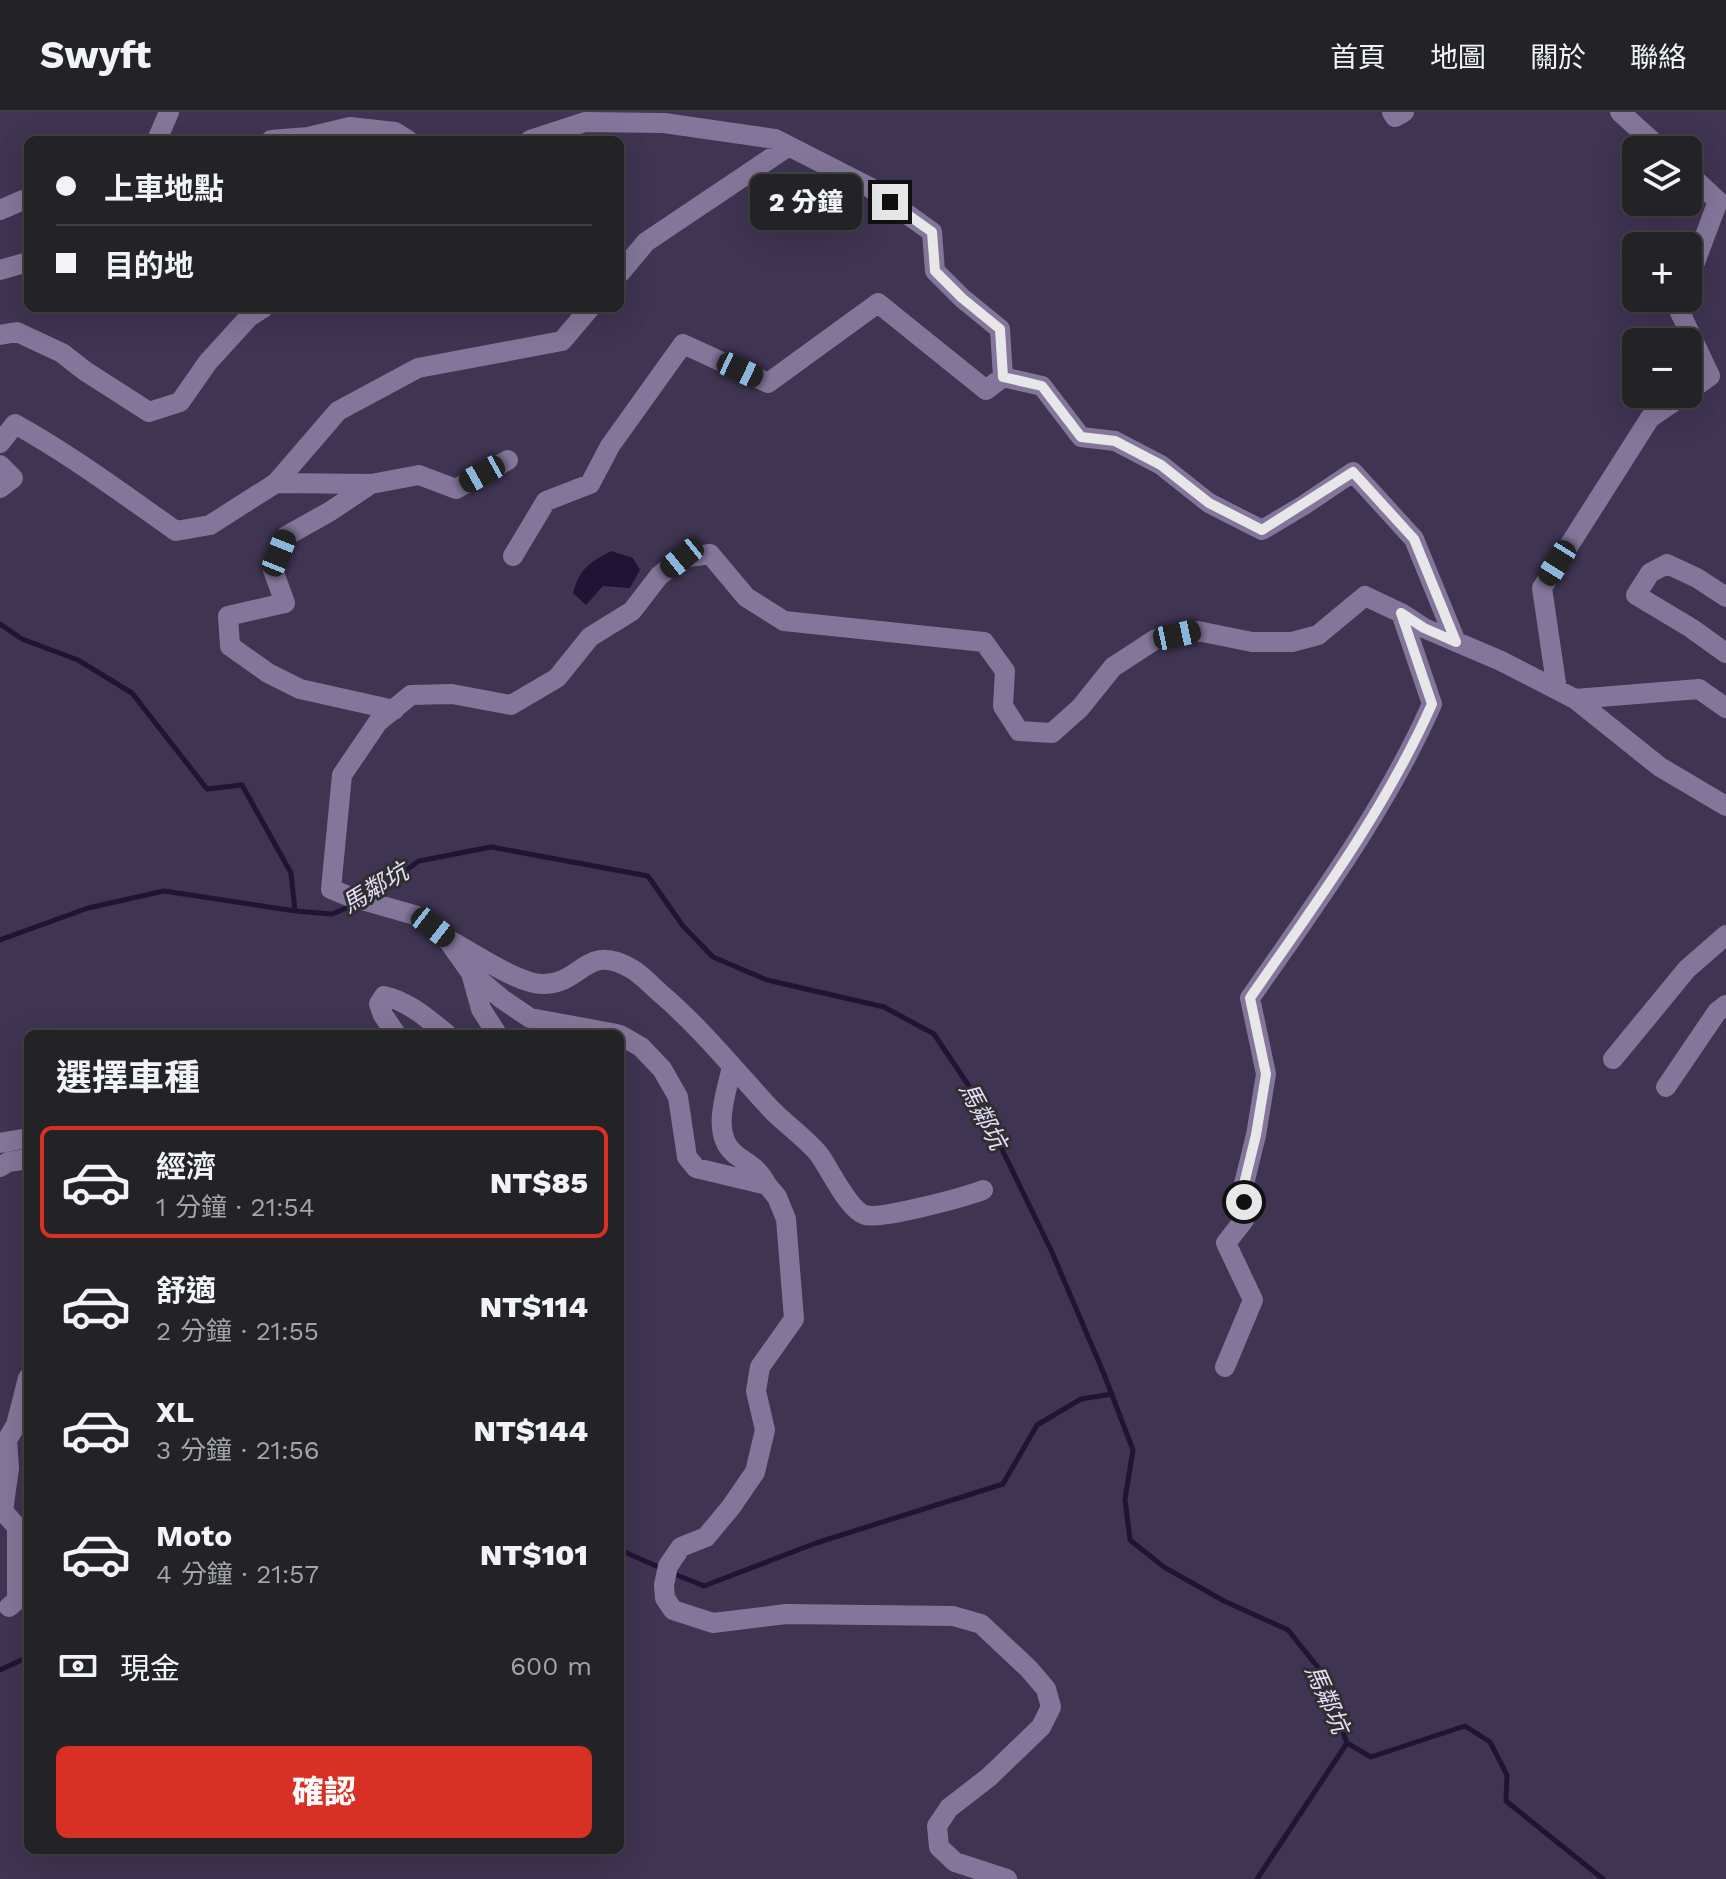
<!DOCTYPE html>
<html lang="zh-TW">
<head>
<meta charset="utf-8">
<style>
	body { margin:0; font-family:"Work Sans","Noto Sans TC",sans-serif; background:#2b2a2d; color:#f1f3f6; height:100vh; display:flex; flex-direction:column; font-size:30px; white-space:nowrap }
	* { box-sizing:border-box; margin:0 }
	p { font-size:26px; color:#a3a4a7 }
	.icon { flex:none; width:44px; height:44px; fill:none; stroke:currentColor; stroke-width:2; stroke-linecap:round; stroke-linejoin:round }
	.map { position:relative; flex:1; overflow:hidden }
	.panel { position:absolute; left:24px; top:918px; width:600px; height:824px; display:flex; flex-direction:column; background:#232225; border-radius:12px; box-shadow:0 8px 32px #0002,0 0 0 2px #403f42 }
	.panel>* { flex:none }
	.top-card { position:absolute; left:24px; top:24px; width:600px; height:176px; border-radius:12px; box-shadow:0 8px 32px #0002,0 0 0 2px #403f42; display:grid; align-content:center; height:176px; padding:0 32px; background:#232225 }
	.buttons { position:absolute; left:1622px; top:24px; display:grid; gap:16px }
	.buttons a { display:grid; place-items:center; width:80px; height:80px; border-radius:12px; background:#232225; box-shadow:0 8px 32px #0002,0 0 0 2px #403f42; font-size:40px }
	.end { position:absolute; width:36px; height:36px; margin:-18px; border:10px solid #e7e6e8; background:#111; box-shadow:0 0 0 4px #111 }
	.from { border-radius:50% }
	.bubble { position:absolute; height:56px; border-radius:12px; background:#232225; box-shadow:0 8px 32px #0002,0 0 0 2px #403f42; font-size:26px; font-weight:800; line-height:56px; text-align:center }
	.car { position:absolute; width:24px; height:48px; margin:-24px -12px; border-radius:10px; box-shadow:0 0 6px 2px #0007; background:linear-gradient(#222 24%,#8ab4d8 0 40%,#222 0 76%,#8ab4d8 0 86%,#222 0) }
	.top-card b { display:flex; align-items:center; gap:28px; height:76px; font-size:30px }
	.top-card b+b { border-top:2px solid #403f42 }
	.top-card i { width:20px; height:20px; background:#f1f3f6 }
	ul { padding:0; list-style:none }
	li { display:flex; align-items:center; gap:24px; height:112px; margin:0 16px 12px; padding:0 16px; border:4px solid transparent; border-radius:12px }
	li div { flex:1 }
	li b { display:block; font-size:30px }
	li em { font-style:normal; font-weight:800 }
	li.selected { border-color:#d93025 }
	li>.icon { width:72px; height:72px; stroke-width:1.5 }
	h2 { padding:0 32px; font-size:36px; line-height:96px }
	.pay { display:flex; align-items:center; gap:20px; height:88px; padding:0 32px; font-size:30px }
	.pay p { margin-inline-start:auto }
	.primary-button { display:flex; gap:16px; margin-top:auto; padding:16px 32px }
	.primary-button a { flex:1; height:92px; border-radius:12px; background:#d93025; color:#fff; font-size:32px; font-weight:800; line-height:92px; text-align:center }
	header { display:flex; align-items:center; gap:48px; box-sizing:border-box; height:112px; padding:0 40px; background:#232225; border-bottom:2px solid #403f42 }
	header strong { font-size:38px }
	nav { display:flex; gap:44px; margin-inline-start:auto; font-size:28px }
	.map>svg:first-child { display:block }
	.green { fill:#3f3451; fill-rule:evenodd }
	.water { fill:#211335 }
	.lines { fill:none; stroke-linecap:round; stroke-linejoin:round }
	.stream { stroke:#211335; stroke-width:5 }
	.minor { stroke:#83769a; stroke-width:20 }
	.route { stroke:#e7e6e8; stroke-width:10 }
	.labels { text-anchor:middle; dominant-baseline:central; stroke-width:6; stroke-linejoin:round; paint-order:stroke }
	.water-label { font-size:24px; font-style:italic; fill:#e7def8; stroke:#2f2e31 }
</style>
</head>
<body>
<header>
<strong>Swyft</strong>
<nav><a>首頁</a><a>地圖</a><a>關於</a><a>聯絡</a></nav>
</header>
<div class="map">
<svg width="1726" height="1767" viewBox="0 0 1726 1767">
	<rect width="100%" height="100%" fill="#2f2e31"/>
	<!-- green -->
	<path class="green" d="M0,0h1726v1767h-1726zM28,28h592v168h-592zM1636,38h52v52h-52zM1636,134h52v52h-52zM1636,230h52v52h-52zM28,922h592v816h-592z"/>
	<!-- water -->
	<path class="water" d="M611,439l22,7 7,12 -10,18 -27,-2 -17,19 -13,-12c7,-25 16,-30 38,-42z"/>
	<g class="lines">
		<!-- stream -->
		<path class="stream" d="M0,512l22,15 56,21 54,33 75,96 35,-4 49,88 4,38
			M371,783l48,-34 72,-14 157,29 35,50 30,31 54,23 117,27 50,27 43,64 74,152 53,124 29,76 -8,49 5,41 34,27 60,34 64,29 32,40 27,73 24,14 94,-31 25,16 17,33 -1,26 97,78
			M0,828l88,-32 76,-17 131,20 37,3 24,-10
			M620,1438l43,19
			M672,1461l32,13 112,-43 187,-59 34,-59 44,-26 31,-5
			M0,1558l28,-13
			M1257,1767l90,-136"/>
		<!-- minor -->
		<path class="minor" d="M1392,0l3,5 9,-5
			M1620,0l42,38
			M157,28l12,-28
			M271,28l37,-3 42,-10 45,5 13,8
			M530,28l55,-18 79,1 111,16 94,48 63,45 3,39 27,27 38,31 3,48 39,9 39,51 34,4 46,24 48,38 53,27 42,-25 49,-33 61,67 42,103
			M1688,61l30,28 -30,80
			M0,98l23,-10 5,3
			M0,158l28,-8
			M620,161l26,-31 143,-96
			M1682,186l-4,10 32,68 -22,16
			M0,223l17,-3 45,21 23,18 64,41 31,-10 28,-40 41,-45 14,-9
			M0,331l15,-19c56,31 108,70 161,107l34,-6 66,-42 62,-72 80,-43 144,-27 28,-33
			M0,353l13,13 -13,10
			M276,371l95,1 48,-9 37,14 52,-29
			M371,372l-42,28 -43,24 -13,34 12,33 -57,13 2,30 38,27 32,16 94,21
			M513,444l33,-55 44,-17 20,-38 73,-102 85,39 110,-80 108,87 17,-13
			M1726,485l-29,-19 -30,-14 -17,9 -14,22 55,33 35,25
			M1557,578l-15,-102 108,-170 35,-24
			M1575,587l124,-10 27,19
			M451,829c22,12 69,44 93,43 40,-1 41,-42 88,-15 10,6 19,16 28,24 40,34 73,75 109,114 15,16 34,29 49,46 11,14 30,57 47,62 15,5 100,-18 118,-25
			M471,861l10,36 16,25
			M396,922l-13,-19 -4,-11 5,-8c24,5 44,23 63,38
			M617,922l-87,-16 -28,-19 -31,-26 -24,-34 -29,-23 -70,-20 -17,-7 11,-114 36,-53 33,-27 41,-1 59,11 46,-27 33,-41 42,-26 27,-35 23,-18 28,-4 36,43 38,24 200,21 21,29 -2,35 16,25 33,2 28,-25 33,-41 43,-28 42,-8 54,11h40l26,-7 47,-39 36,17 23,15 77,33 74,38 85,68 66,39
			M620,923l21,12 21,22 16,28 9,60 9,11 71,17 10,12 9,22 8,100 -34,48 -4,24 9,39 -10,42 -24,35 -25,30 -25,10 -13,19 -4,19 1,13 8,12 40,13 73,-9 167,2 28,8 48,45 17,20 5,18 -10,20 -52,50 -40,31 -12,18 2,21 16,15 52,17
			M1613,947l74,-90 39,-34
			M732,955c-6,27 -22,68 4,88 15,11 22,13 31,30
			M1666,975l51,-75 9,-7
			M0,1031l28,-5
			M0,1055l8,-5 20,-3
			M1225,1255l28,-67 -27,-57 18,-23v-36l12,-49 10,-61 -16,-76c66,-95 135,-188 182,-294l-31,-91
			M9,1495l8,-7v-73l-14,-16 6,-43 -2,-28 9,-15 12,-47"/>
	</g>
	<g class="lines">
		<!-- route -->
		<path class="route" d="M890,90l42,30 3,39 27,27 38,31 3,48 39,9 39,51 34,4 46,24 48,38 53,27 91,-58 61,67 42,103 -32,-14 -23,-15 31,91c-47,106 -116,199 -182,294l16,76 -10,61 -12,49v18"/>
	</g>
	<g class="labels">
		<!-- water labels -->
		<g class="water-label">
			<text transform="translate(375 776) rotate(-31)">馬鄰坑</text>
			<text transform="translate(983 1004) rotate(62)">馬鄰坑</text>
			<text transform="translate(1327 1587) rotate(66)">馬鄰坑</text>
		</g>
	</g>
</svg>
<div class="buttons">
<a><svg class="icon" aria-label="layers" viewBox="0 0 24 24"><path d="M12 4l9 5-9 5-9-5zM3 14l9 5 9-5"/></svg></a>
<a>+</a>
<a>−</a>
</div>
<i class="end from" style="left:1244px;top:1090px"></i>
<i class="end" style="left:890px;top:90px"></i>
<div class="bubble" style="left:750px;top:62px;width:112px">2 分鐘</div>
<i class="car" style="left:740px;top:258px;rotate:115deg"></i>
<i class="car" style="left:482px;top:362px;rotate:241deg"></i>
<i class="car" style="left:279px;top:441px;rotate:22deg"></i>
<i class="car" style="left:682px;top:446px;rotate:231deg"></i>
<i class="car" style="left:1557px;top:451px;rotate:212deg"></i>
<i class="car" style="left:1177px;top:523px;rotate:78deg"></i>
<i class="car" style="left:433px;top:815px;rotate:128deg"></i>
<div class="top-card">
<b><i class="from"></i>上車地點</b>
<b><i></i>目的地</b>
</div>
<section class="panel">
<h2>選擇車種</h2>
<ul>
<li class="selected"><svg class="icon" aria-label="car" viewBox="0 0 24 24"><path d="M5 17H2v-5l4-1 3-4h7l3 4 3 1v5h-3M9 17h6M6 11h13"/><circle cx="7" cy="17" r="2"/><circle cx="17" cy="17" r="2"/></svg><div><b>經濟</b><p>1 分鐘 · 21:54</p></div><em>NT$85</em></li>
<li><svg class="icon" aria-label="car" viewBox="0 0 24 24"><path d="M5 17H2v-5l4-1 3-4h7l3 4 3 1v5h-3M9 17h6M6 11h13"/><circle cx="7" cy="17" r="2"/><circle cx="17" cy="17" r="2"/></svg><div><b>舒適</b><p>2 分鐘 · 21:55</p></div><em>NT$114</em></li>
<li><svg class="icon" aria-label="car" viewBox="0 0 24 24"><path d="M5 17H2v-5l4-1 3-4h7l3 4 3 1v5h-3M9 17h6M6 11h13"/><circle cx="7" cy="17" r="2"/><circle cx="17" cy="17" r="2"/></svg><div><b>XL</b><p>3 分鐘 · 21:56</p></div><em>NT$144</em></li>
<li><svg class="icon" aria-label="car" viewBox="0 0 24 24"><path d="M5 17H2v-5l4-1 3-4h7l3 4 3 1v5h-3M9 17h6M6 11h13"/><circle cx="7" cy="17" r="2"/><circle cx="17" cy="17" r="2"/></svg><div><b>Moto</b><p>4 分鐘 · 21:57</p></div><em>NT$101</em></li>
</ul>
<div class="pay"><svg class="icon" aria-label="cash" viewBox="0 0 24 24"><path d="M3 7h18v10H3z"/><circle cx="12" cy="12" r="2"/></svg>現金<p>600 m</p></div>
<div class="primary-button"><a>確認</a></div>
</section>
</div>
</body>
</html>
